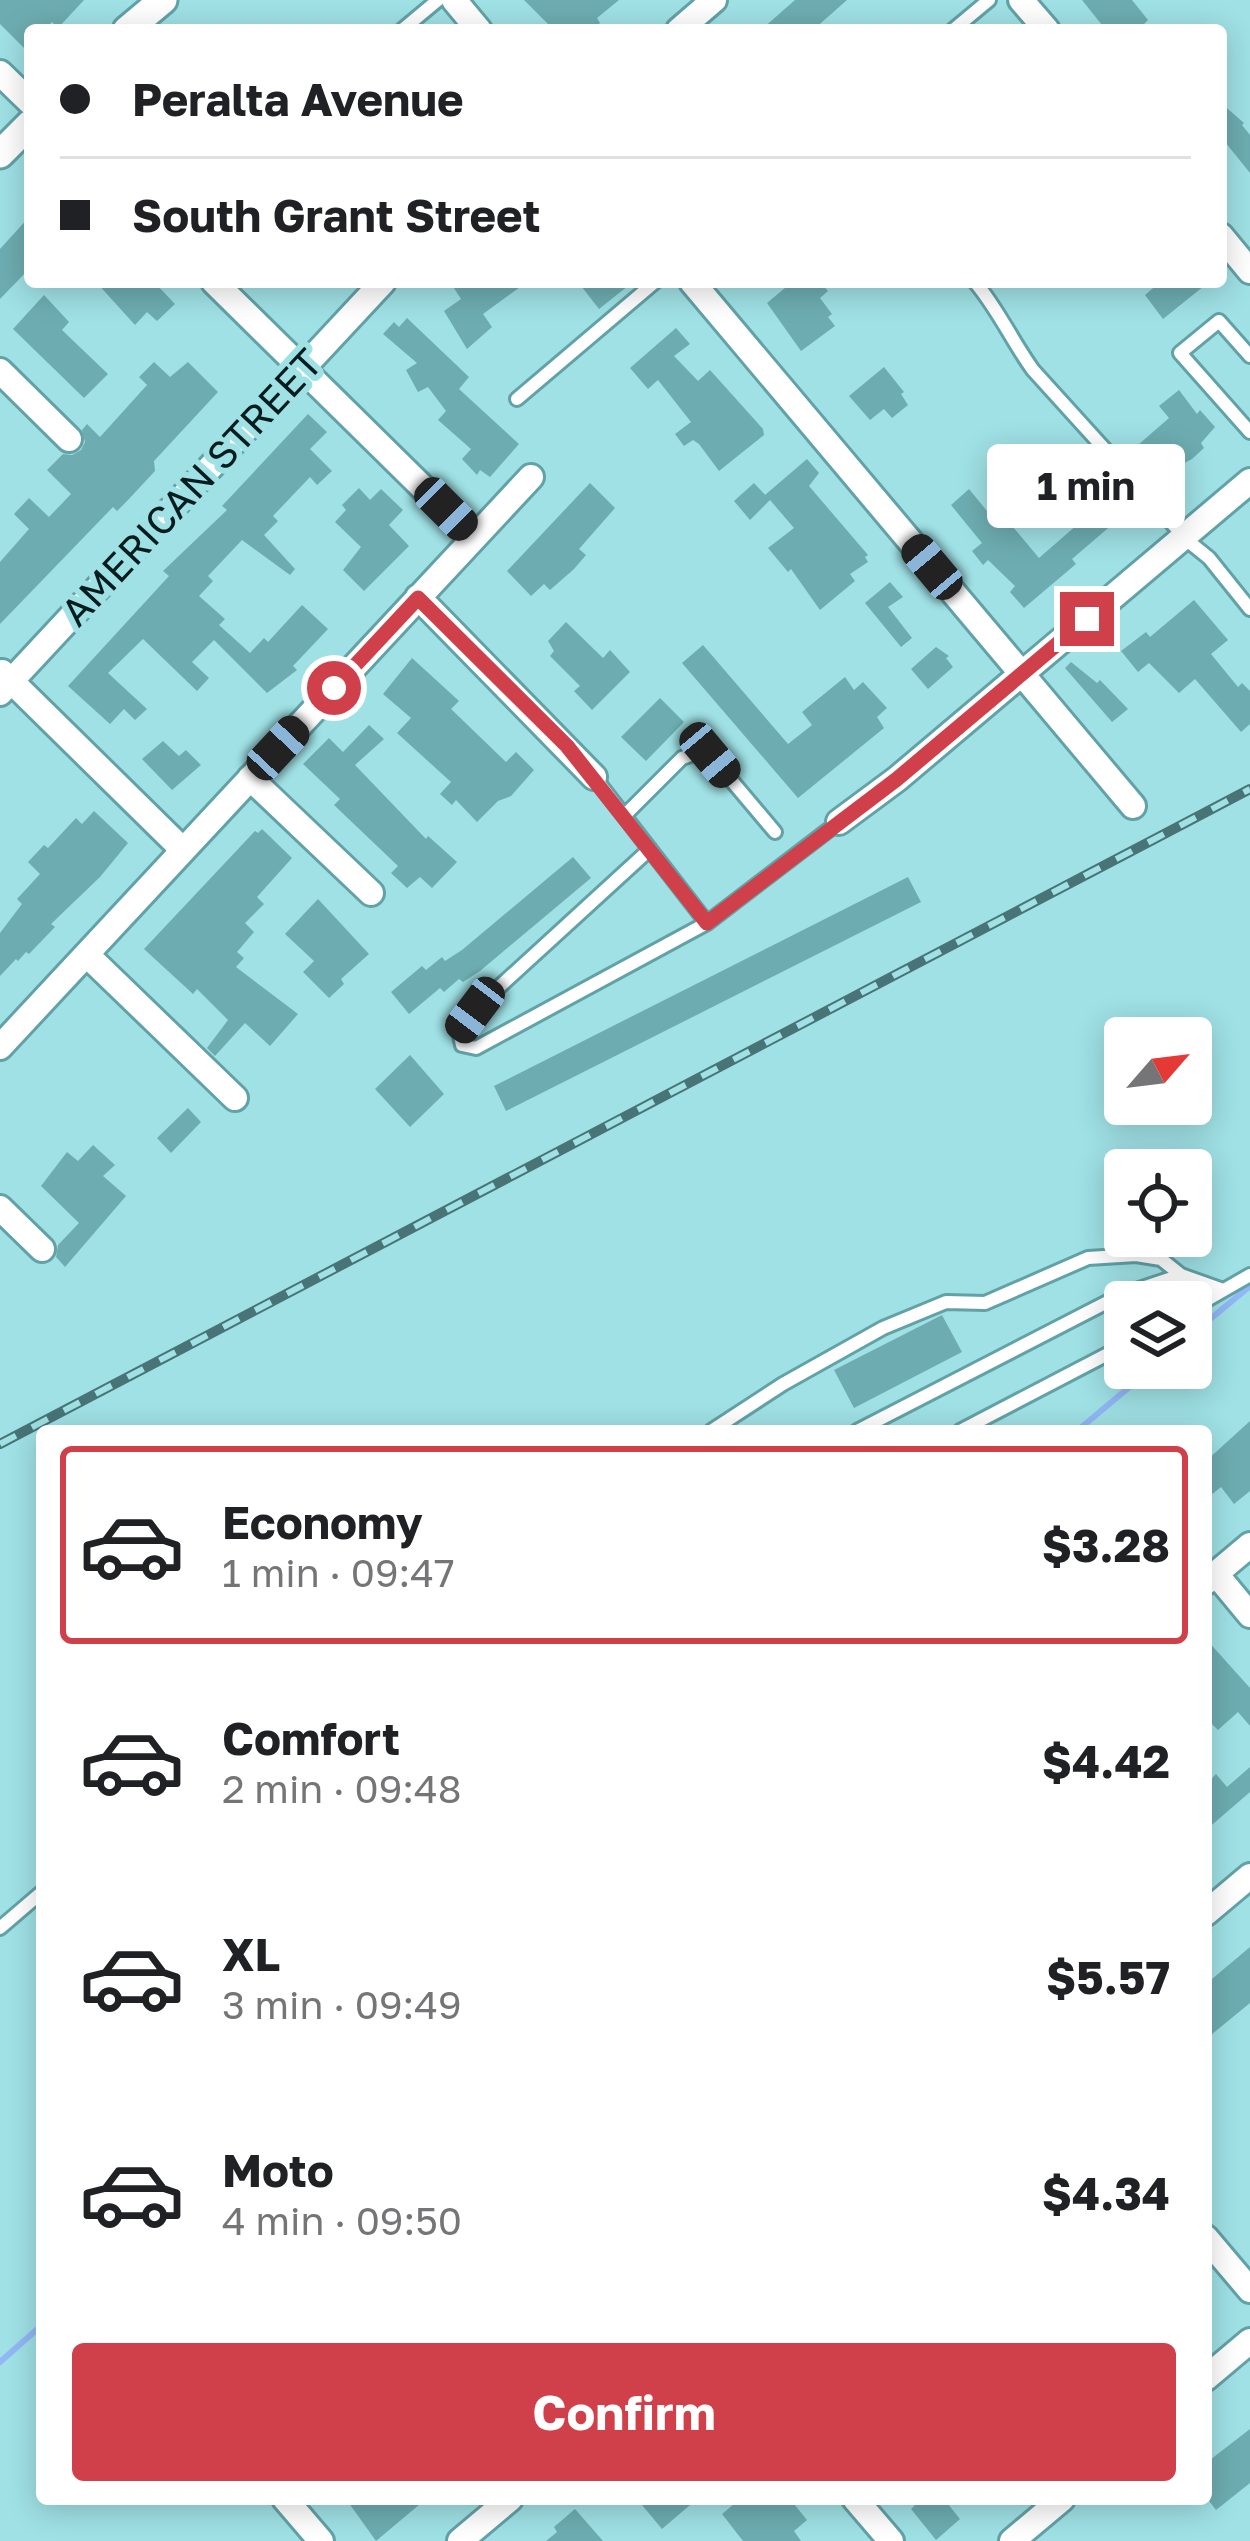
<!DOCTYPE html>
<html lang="en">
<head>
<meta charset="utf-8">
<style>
	body { margin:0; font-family:"Golos Text",sans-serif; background:#f6f6f6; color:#202124; height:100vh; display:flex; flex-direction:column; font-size:45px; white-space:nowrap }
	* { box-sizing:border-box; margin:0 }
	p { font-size:39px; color:#757577 }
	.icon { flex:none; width:66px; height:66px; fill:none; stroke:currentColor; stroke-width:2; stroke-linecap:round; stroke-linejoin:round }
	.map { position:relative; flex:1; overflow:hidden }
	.panel { position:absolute; left:36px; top:1425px; width:1176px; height:1080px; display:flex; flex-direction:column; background:#fff; border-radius:12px; box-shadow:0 6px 30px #0003 }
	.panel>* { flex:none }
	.banner { position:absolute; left:24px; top:24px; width:1203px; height:264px; border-radius:12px; box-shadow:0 6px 30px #0003; display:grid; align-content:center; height:264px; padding:0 36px; background:#fff }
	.needle { width:78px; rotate:62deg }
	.buttons { position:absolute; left:1104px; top:1017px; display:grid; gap:24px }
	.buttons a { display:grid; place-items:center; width:108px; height:108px; border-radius:12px; background:#fff; box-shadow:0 6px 30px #0003; font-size:60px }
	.end { position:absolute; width:54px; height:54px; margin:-27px; border:15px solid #d0404b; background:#fff; box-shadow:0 0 0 6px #fff }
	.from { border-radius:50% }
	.bubble { position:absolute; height:84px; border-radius:12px; background:#fff; box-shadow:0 6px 30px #0003; font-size:39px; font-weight:700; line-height:84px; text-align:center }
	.car { position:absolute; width:36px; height:72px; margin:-36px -18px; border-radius:15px; box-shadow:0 0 9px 3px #0007; background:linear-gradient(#222 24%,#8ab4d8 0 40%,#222 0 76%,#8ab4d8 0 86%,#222 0) }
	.banner b { display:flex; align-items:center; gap:42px; height:114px; font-size:45px }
	.banner b+b { border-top:3px solid #e0e0e0 }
	.banner i { width:30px; height:30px; background:#202124 }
	ul { padding:21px 0 0; list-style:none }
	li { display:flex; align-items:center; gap:36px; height:198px; margin:0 24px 18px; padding:0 12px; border:6px solid transparent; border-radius:12px }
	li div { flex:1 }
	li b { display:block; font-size:45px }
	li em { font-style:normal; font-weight:700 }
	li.current { border-color:#d0404b }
	li>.icon { width:108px; height:108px; stroke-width:1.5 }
	.primary-button { display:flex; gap:24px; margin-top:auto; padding:24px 36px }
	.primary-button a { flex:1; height:138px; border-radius:12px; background:#d0404b; color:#fff; font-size:48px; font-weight:700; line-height:138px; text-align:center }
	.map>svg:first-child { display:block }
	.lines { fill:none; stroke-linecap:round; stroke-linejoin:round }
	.stream { stroke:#91b7f6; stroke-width:6 }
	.building { fill:#6dadb1 }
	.service-casing { stroke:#62a2a6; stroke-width:18 }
	.minor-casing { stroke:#62a2a6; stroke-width:30 }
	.tertiary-casing { stroke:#62a2a6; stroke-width:33 }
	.service { stroke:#fff; stroke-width:12 }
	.minor { stroke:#fff; stroke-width:24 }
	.tertiary { stroke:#fff; stroke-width:27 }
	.rail-casing { stroke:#487477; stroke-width:10 }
	.rail { stroke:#9fe1e5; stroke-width:6; stroke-dasharray:18; stroke-linecap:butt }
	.route { stroke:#d0404b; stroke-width:15 }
	.labels { text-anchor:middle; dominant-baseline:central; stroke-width:12; stroke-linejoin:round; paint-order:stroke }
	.street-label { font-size:39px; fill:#031d1f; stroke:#9fe1e5 }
</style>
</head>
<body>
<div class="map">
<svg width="1250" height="2541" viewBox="0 0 1250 2541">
	<rect width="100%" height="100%" fill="#9fe1e5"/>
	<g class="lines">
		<!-- stream -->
		<path class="stream" d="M1191,1335l59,-49
			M1077,1431l75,-63
			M0,2362l42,-37"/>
	</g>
	<!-- building -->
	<path class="building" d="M0,0h84l-26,28 -6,-6 -7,8h-15v24l-30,-30z
		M524,0h95l-22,18 3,5 -9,7h-37z
		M795,0h52l-34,30h-52z
		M1082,0h50l16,20 -10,10h-32z
		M1221,103l23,20 -2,2 8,10v38l-29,-36z
		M30,216v52l-30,31v-50z
		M96,282h58l21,22 -18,17 -10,-9 -12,13z
		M450,282h77l-44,32 9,13 -25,22 -23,-38 17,-12z
		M578,282h55l-34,27z
		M792,282h28l8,9 -8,7 12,16 -4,3 7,9 -34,25 -34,-48z
		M1160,282h49l-46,37 -18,-24z
		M44,295l25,27 -7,8 46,44 -24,24 -71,-69z
		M407,318l62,59 -10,12 60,55 -29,33 -10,-7 -3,5 -15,-16 9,-10 -33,-29 8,-9 -18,-24 -10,5 -12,-22 11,-7 -34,-29 11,-12 5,5z
		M676,328l14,16 -16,12 24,25 12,-11 53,59 1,6 -45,36 -20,-27 -6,-4 -9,6 -9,-12 16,-12 -33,-42 -10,9 -18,-21z
		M154,362l16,15 18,-15 30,30 -64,69 1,10 -27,29 -11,11 -4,-4 -113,117v-62l29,-33 -15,-15 15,-16 20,19 22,-23 -24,-24 16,-16 9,1 9,-5 4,-8 -3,-12 5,-6 13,13 47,-52 -8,-8z
		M884,367l20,25 -3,2 7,11 -16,13 -8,-9 -14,11 -21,-24z
		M1179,390l18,24 3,-4 15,17 -14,16 3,5 -12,11 -41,22 -11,-15 9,-8 -11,-13 31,-27 -10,-12z
		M308,414l19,18 -17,17 22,22 -15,14 -7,-8 -37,39 5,5 -14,14 31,34 -5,6 -48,-35 -34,36 5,5 -14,15 26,23 -6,6 31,28 14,-15 4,4 34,-37 26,24 -35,37 4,4 -30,23 -53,-53 -22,22 17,16 -12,13 -54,-52 -35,34 39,36 -12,11 -11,-11 -14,15 -42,-38 101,-110 -6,-5 64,-61 -5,-4z
		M807,459l12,14 -10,13 59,69 -3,2 3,5 -18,12 5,7 -35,29 -29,-41 -3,3 -20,-24 26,-20 -24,-28 -20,20 -16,-19 20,-18 15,16 -4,-4z
		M590,483l25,25 -36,41 7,6 -12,14 -24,21 -6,-6 -13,12 -24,-25z
		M359,488l11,12 11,-11 22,21 -14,15 20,21 -45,45 -21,-21 18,-23 -26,-25 11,-12 -4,-5z
		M969,489l32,39 7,-7 31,37 39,-34 7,-9 -4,-5 16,-13 17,26 -42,36 4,5 -52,44 -14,-16 5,-6 -27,-26 -5,5 -11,-14 10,-8 -31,-38z
		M890,582l13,15 -15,10 24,31 -11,9 -36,-44z
		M1194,600l34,40 -17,14 27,33 4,-4 8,8v33l-9,8 -46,-53 -16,14 -30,-30 -11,9 -17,-21 25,-19 4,5z
		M566,622l37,36 7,-8 20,22 -38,38 -18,-19 6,-5 -30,-30 4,-5 -6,-10z
		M703,645l85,99 24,-19 -10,-13 43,-35 9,13 9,-8 24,26 -10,9 7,11 -86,70 -116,-135z
		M936,647l13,9 -3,2 7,9 -25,22 -17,-20z
		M412,658l47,43 -8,8 55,53 10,-10 18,18 -23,26 -13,5 -21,21 -21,-22 -4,5 -12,-11 11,-12 -54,-49 14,-15 -28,-24z
		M1071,662l26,21 3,-3 28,29 -16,13 -47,-54z
		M660,698l24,24 -38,39 -25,-24z
		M369,725l15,14 -29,26 71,74 2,-3 29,26 -25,26 -12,-11 -13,11 -16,-15 7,-7 -64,-61 6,-6 -37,-35 26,-26 14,14z
		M163,741l16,15 7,-6 15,15 -29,25 -30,-31z
		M94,811l34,32 -28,34 -49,47 4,3 -26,27 -3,-2 -8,9 -2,-2 -16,17v-43l22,-29 -5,-5 23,-25 -12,-12 16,-17 4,3 28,-30 6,6z
		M262,829l30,29 -35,39 7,7 -19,19 9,9 -17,20 7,6 -8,9 62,47 -28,32 -25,-23 -30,33 -8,-8 21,-28 -31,-31 -4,5 -49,-45 111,-118 3,2z
		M573,857l18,21 -111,93 -17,11 -4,-3 -15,13 -4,-4 -31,26 -18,-22 31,-26 4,4 16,-13 3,4 17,-11z
		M908,877l13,25 -415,209 -12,-25z
		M318,899l51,55 -28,25 3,5 -15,14 -26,-26 11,-11 -29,-27z
		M410,1055l34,39 -34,33 -35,-38z
		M188,1108l13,14 -30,31 -14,-15z
		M93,1145l22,20 -12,11 23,20 -61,71 -9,-10 2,-12 21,-22 -38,-37 26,-34 11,9z
		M942,1315l20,37 -108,56 -20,-38z
		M1250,1421v70l-16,13 -13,-17 -15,12v-38z
		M1206,1639l44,49v38l-12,-14 -20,18 -12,-12z
		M1250,1767v25l-44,38v-46l10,-10 11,13z
		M1250,1947v56l-44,36v-55z
		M1250,2429v54l-34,27 -10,-13v-34z
		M346,2499h80l-50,42z
		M637,2499h60l-35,30z
		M740,2499h50l17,21 -13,11 7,10h-58l-21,-27z
		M921,2499h23l16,20 -24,21 -25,-31z
		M575,2509l28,32h-57l11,-9 -3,-5z"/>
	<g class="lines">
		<defs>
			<path id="service" d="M402,30l36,-30
				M953,30l36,-30
				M975,282c23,27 37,59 58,88l155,171 21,17 41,51
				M1250,356l-31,-35 -39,32 70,79
				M517,399l138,-117
				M594,777l113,146
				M624,816l58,-58 19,-7 9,4 65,77
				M650,849l-175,160 -16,22 3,14 14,3 231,-125 132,-101
				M1191,1309l59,-34
				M711,1431l72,-47 100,-56 63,-26 39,1 103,-45 48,-3 25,4 20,16 42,15
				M857,1431l264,-136 60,-20
				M960,1431l165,-86
				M0,1928l42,-36"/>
			<path id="minor" d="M454,0l25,30
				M1021,0l26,30
				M679,30l35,-30
				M0,73l30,29
				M1221,236l29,35
				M214,282l260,256
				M692,282l441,524
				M0,371l69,68
				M418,597l176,180
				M2,672l181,178
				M0,693l383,-411
				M250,778l121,115
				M839,822l58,-43 353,-298
				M87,955l148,143
				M0,1047l531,-570
				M0,1208l42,41
				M1216,1574l34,41
				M1206,1582l44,-37
				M1206,1913l44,-37
				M1206,2238l44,52
				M1206,2378l44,-37
				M285,2499l36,42
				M855,2499l36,42
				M460,2541l50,-42
				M1012,2541l50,-42"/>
			<path id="tertiary" d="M127,30l36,-30
				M0,154l30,-30"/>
		</defs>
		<!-- service casing -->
		<use href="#service" class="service-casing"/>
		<!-- minor casing -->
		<use href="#minor" class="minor-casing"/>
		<!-- tertiary casing -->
		<use href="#tertiary" class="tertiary-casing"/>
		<!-- service -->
		<use href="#service" class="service"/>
		<!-- minor -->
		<use href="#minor" class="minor"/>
		<!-- tertiary -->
		<use href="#tertiary" class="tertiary"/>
		<defs>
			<path id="rail" d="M0,1444l1250,-655"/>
		</defs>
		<!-- rail casing -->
		<use href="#rail" class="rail-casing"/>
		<!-- rail -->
		<use href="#rail" class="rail"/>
	</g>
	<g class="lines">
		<!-- route -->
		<path class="route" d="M334,688l84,-90 149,148 140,177 190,-144 190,-160"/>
	</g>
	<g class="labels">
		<!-- street labels -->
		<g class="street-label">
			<text transform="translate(191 487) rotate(-47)">AMERICAN STREET</text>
		</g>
	</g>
</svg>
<div class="buttons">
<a><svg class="needle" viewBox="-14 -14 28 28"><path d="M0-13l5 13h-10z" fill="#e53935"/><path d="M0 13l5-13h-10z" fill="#757577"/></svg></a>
<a><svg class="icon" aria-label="locate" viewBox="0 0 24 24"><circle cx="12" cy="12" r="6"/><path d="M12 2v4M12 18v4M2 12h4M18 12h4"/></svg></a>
<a><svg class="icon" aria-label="layers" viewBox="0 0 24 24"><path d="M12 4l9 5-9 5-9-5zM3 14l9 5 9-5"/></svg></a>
</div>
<i class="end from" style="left:334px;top:688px"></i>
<i class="end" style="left:1087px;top:619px"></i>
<div class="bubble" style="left:987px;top:444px;width:198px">1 min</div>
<i class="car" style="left:446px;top:509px;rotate:135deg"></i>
<i class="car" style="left:932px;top:567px;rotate:320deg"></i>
<i class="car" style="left:278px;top:748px;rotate:43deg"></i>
<i class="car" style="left:710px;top:755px;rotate:140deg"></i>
<i class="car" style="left:475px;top:1010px;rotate:217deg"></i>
<div class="banner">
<b><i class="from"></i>Peralta Avenue</b>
<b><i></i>South Grant Street</b>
</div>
<section class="panel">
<ul>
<li class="current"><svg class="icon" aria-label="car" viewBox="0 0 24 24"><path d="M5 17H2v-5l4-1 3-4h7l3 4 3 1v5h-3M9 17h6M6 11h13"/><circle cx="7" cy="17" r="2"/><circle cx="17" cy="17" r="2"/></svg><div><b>Economy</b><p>1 min · 09:47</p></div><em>$3.28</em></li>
<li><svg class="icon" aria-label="car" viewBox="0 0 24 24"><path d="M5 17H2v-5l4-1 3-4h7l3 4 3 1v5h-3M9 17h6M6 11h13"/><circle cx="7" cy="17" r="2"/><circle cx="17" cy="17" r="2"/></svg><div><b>Comfort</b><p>2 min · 09:48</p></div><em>$4.42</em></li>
<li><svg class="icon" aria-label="car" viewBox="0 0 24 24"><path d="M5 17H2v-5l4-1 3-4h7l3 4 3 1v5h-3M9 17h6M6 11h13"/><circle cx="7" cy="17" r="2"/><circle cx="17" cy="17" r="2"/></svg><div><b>XL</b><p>3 min · 09:49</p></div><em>$5.57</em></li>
<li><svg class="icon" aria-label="car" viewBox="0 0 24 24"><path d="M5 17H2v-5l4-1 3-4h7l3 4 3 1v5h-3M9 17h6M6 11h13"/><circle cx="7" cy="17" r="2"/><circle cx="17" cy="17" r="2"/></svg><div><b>Moto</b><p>4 min · 09:50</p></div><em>$4.34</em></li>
</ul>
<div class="primary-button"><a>Confirm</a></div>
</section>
</div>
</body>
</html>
